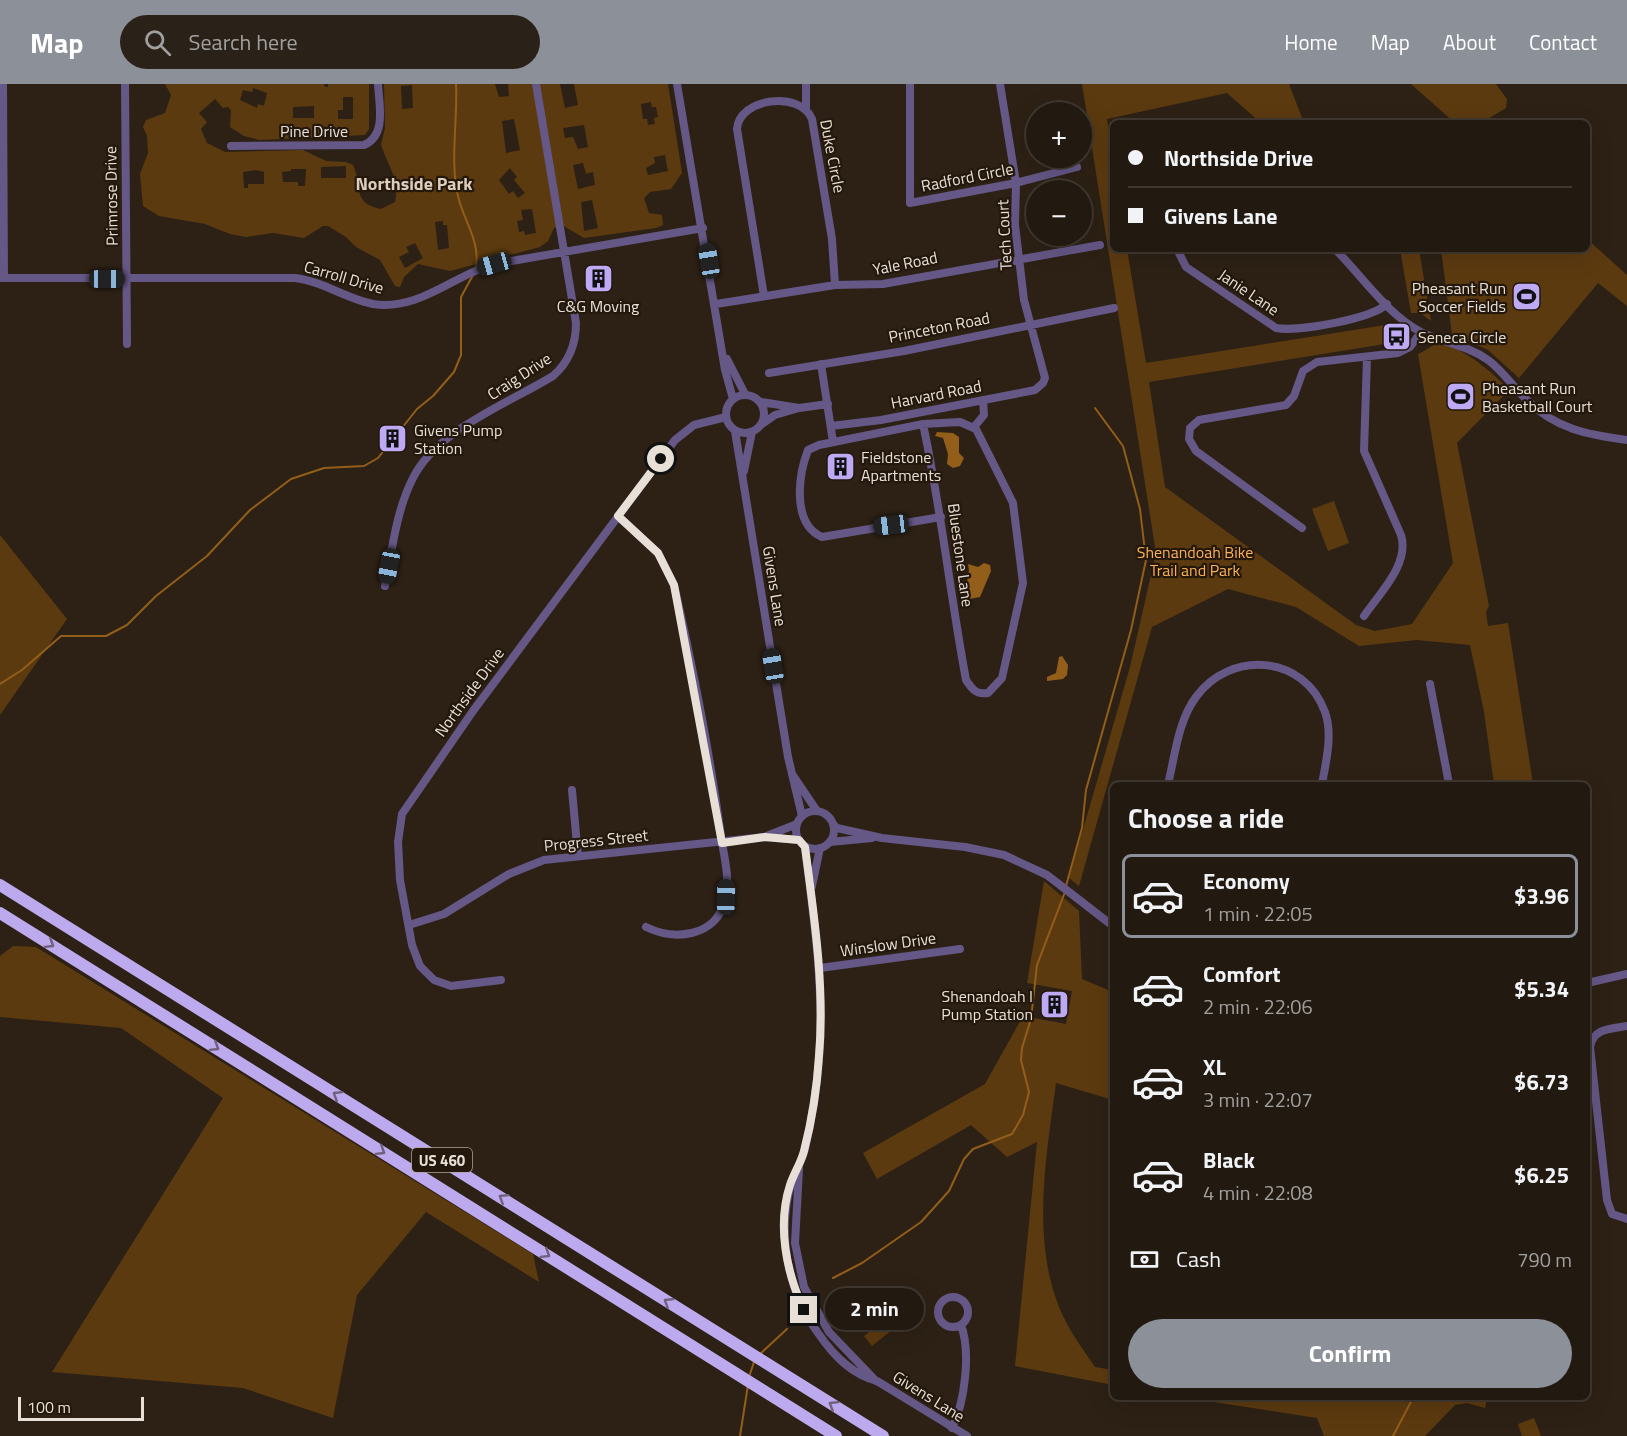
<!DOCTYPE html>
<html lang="en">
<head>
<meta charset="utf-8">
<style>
	body { margin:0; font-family:"Titillium Web",sans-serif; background:#2a2219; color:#f1f3f6; height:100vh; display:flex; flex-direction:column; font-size:22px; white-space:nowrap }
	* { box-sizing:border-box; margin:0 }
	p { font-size:20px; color:#a2a09f }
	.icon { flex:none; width:33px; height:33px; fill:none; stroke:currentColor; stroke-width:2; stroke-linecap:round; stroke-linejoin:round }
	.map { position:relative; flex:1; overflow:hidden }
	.sheet { position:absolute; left:1110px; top:698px; width:480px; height:618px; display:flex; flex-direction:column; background:#221910; border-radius:9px; box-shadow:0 6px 24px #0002,0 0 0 2px #3f3830 }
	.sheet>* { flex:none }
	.hud { position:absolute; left:1110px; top:36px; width:480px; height:132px; border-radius:9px; box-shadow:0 6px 24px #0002,0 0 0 2px #3f3830; display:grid; align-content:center; height:132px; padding:0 18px; background:#221910 }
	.fabs { position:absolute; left:1026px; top:18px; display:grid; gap:12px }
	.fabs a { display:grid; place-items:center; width:66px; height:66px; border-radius:50%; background:#221910; box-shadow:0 6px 24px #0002,0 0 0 2px #3f3830; font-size:30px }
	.scale { position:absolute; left:18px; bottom:15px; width:126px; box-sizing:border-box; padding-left:6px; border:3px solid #e8e0d7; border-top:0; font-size:16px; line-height:21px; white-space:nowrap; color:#e8e0d7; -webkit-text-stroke:4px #23180b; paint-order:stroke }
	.end { position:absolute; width:27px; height:27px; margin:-14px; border:8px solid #e8e0d7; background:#111; box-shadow:0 0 0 3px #111 }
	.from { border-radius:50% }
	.bubble { position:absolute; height:42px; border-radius:21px; background:#221910; box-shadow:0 6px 24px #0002,0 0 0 2px #3f3830; font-size:20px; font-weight:700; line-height:42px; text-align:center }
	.car { position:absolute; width:18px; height:36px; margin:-18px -9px; border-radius:8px; box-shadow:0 0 4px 2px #0007; background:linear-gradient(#222 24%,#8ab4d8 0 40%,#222 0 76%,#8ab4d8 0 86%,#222 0) }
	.hud b { display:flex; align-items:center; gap:21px; height:57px; font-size:22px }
	.hud b+b { border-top:2px solid #3f3830 }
	.hud i { width:15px; height:15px; background:#f1f3f6 }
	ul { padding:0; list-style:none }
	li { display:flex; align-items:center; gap:18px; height:84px; margin:0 12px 9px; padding:0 6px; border:3px solid transparent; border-radius:9px }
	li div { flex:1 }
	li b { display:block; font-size:22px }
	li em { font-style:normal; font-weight:700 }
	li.current { border-color:#8c9099 }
	li>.icon { width:54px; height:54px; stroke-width:1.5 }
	h2 { padding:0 18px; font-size:27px; line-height:72px }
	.pay { display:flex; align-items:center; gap:15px; height:66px; padding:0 18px; font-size:22px }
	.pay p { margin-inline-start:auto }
	.primary-button { display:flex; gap:12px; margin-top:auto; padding:12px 18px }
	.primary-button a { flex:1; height:69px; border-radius:36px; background:#8c9099; color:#fff; font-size:24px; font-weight:700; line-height:69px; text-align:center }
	header { display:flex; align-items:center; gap:36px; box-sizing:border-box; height:84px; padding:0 30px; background:#8c9099; color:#fff }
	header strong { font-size:28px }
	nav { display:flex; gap:33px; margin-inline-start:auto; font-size:21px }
	.search { width:420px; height:54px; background:#2a2219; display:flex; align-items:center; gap:15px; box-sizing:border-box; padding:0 21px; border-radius:33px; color:#a2a09f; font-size:22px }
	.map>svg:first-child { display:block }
	.green { fill:#5c3a10; fill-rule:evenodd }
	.water { fill:#925e19 }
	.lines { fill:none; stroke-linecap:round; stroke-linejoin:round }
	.stream { stroke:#925e19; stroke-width:2 }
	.minor { stroke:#655786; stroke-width:8 }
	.highway { stroke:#bca9ee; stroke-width:12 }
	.oneway { stroke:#70607c }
	.route { stroke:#e8e0d7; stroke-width:8 }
	.labels { text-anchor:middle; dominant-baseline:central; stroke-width:4.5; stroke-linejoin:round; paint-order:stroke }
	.shield { fill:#23180b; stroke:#ada49a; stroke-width:1.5 }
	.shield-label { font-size:15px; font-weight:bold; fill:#e8e0d7 }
	.street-label { font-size:16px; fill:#e8e0d7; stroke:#23180b }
	.poi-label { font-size:16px; fill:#e8e0d7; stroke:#23180b; text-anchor:start }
	.park-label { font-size:16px; fill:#fbb058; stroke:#23180b }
	.neighbourhood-label { font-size:18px; font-weight:bold; fill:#dccdbd; stroke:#23180b }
</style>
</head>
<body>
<header>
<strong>Map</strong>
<div class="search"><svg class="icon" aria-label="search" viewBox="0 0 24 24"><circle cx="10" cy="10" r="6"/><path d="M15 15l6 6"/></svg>Search here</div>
<nav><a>Home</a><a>Map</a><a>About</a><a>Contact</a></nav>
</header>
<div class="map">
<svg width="1627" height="1352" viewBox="0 0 1627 1352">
	<rect width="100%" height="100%" fill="#2d2115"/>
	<!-- green -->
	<path class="green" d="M165,0h159l1,3h3v-3h41v45l-4,6 -105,5 -16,-4 -14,-9 1,-17 -3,-3 -5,1 -8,-9 -16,14 8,9 -6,7 6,14 18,9 78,-2 23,11 20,1 7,3c10,21 -2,38 28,44l14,-7c5,-23 -7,-36 -14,-57l4,-17 -1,-44h111l4,13 10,-1 -1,-12h52l5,24 13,-3 -4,-21h94l14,89 -11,16 -21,3 -6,6 5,15 13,2 1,10 -7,3 -72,10 -22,-13 -8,3 -6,13 -8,6 -90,24 -32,-7 -14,13 -4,10 -5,-1 -15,-26 -24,-13 -10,-10 -18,-11h-5l-19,12 -31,-5 -27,4 -16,-3 -25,-10 -46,-8 -16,-10 -3,-32 8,-21 -1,-17 -4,-9 3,-7 19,-7 6,-18zM412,1l1,23 -11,1 -1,-23zM253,4l14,5 -3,13 -6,-2 -1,4 -17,-8 3,-10 9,2zM343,13h10v22h-15v-9h5zM651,18l1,5h4l2,10 -4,1 1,6 -7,1 -1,-6h-4l-2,-15zM314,22v12h-21v-11zM514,35l6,31 -14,3 -4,-32zM584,41l4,22 -10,2 -5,-12 -8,1 -2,-10zM665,71l3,16 -20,4 -2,-7 9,-5 -1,-6zM583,79l3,11 7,-2 2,13 -17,4 -5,-24zM346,82v12h-25v-11zM510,84l7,9 -3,3 11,13 -7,5 -5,-7 -4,3 -10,-14zM291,85h15l-1,17h-7v-4h-15l-1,-10 9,-1zM256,86l8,2v12h-16v4h-4l-1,-16zM592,116l6,28 -14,3 -3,-29zM532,125l4,24 -11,2 -1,-4 -5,1 -2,-11 6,-1 -2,-10zM443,137v4h4l2,23 -11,2 -3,-28zM415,159l8,15 -18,10 -6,-11 10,-5 -3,-5z
		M1082,0h207l15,39h-43l-34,-30 -120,26 6,40v90h14l19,114 252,-40 -3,10 2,9 -248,40 16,105 191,138 19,6 37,-7 41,-61 -35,-209c6,-2 11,-7 16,-9 22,-5 62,30 75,45l-52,53 32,163 -3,6 2,14 20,-3 25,161h-39l-10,-72 -14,-67 -53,-5 -58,6 -63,-39 -68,-18 -76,38 -73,259 -10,-8 61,-211 26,-114z
		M1411,0h85l11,15 -1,9 -25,15h-26z
		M1587,155l40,36v31l-29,-23 -79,95 -31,-28 -36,-16 -11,-85h146z
		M1400,165h19l12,72 -11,-8h-9z
		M1334,417l15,42 -21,8 -16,-42z
		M0,451l67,84 -67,96z
		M1044,797l35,30 3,68 31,13v108l-57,-17c-10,76 -27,165 9,237 8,16 20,32 30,47l18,3v15l-98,-19 22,-224 -30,15 -36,-32 -94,54 -14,-26 122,-69 38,-68 43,8 6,-33 -45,-8z
		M13,862l23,1 497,307 6,28 -113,-70 -69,83 -24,123 -90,-30 -191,-16 171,-274 -102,-70 -121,-11v-61z
		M885,1236l7,10 -20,16 -8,-10z
		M1181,1313h306l-2,11 -18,-5 -12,2 -30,31h-101l-7,-18z
		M1534,1334l7,18h-19l-4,-12z"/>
	<!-- water -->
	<path class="water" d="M937,348l16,1 6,4v16l5,5 -4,8 -7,2 -6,-4 1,-10 -5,-16 -8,-2z
		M984,479l6,2 1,6 -11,26 -16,3 5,-30 -1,-6 10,3z
		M1062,572l6,9 -1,10 -4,4 -16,2v-4l9,-4 3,-16z"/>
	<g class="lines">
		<!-- stream -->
		<path class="stream" d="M456,0c2,37 -7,80 3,116 6,22 21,42 17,67
			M0,600l22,-14 39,-34h45l21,-11 29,-29 51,-40 43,-46 41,-31 33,-11 40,-2 14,-8 39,-49 16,-13 21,-24 7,-17v-58l12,-22
			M1066,802l16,-58 4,-38 45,-160 15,-70 -6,-51 -17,-63 -28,-38
			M833,1194l29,-15 59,-41 28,-31 15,-32 9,-10 39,-15 11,-19 6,-23 -8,-32 1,-12 9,-29 6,-54 28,-73
			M759,1271l28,-26
			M749,1293l5,-15
			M740,1352l8,-51
			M1393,1352l21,-40"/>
		<!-- minor -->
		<path class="minor" d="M3,0l1,194
			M125,0l2,260
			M677,0l48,286 8,29
			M806,0v24
			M910,0v119l106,-20 61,-16
			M231,62l133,-1c23,-10 15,-40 14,-61
			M1177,165l9,18 90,61c22,4 95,-9 111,-24
			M1335,165c27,27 52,65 86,83 22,11 46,13 67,28 15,11 25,27 39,40 28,29 62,35 100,40
			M0,194h295c28,3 51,21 78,26 46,7 79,-28 121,-40l209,-36
			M764,212l-27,-167c2,-31 63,-39 75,-10l20,120 3,46
			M716,220l119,-19 48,-1 217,-39
			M727,275l18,35
			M821,280l12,78
			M769,289l135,-22 210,-43
			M726 330a19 19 0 1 1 38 0a19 19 0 1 1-38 0Z
			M761,318l38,6 29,-4
			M762,340l13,-9 24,-7
			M923,340c18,84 27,170 43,256 6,9 10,15 22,13l14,-15 21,-95 -10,-80 -37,-74 -16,-7 -37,2 -104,21 -11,5c-10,26 -16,74 14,87l119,-20
			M831,342l50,-6 154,-30 8,-7 2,-5 -21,-78 -9,-75 1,-42 -16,-99
			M974,343l10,-12 -1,-15
			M735,347l53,326 14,59
			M744,387l8,-39
			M618,432l40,37 16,32c19,83 36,168 47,252 3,19 10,45 4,64 -10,36 -50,40 -79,26
			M1302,444l-106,-77 -7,-12 1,-11 9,-8 87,-15 8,-9 9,-25 14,-9 81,-9 12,-6 11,-15
			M385,502c7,-35 11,-75 28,-108 24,-48 94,-74 140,-102 16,-14 23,-32 23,-53l-40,-239
			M1364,532c15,-22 46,-52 37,-81l-37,-84 3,-94
			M1430,600l19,100
			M792,690l25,37
			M1168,700c7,-28 10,-63 28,-87 34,-47 108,-43 129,15 8,22 1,50 -3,72
			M572,706l6,66
			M796 746a19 19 0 1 1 38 0a19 19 0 1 1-38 0Z
			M833,740l4,4 45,10 83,9 39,8 43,20 66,51
			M764,753l35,3
			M830,758l42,-4
			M805,763c8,65 18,132 15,198 -2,35 -7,70 -15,104 -4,15 -13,27 -16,42 -11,49 0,102 29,142 15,22 33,41 59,48l90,55
			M812,802l8,-38
			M409,841l35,-11 65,-40 35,-14 220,-23 33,-13
			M820,884l140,-19
			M501,896l-50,6 -17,-6 -14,-14 -8,-21 -12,-65 -2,-38 4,-28 71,-103 202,-271 19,-15 32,-8
			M1587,899l40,-9
			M1627,942c-16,3 -34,2 -37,21l17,153 5,14 15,5
			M799,1085l-4,74 9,44 25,45 47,49
			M938 1228a15 15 0 1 1 30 0a15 15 0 1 1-30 0Z
			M952,1344c13,-26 19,-76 9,-103"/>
		<!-- highway -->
		<path class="highway" d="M0,801l883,551
			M0,829l836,523"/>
	</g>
	<!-- one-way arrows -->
	<defs><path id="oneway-chevron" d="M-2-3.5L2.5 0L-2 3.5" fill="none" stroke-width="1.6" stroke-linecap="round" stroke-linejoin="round" transform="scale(1.5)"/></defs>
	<g class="oneway">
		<use href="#oneway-chevron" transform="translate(50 860) rotate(32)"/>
		<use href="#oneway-chevron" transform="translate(215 963) rotate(32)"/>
		<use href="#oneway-chevron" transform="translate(337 1011) rotate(-148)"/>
		<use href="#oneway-chevron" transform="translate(381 1067) rotate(32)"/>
		<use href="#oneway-chevron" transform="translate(503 1114) rotate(-148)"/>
		<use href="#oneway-chevron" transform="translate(546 1170) rotate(32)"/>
		<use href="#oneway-chevron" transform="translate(668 1218) rotate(-148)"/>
		<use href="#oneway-chevron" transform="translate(833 1321) rotate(-148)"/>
	</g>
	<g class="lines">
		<!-- route -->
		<path class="route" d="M661,375l-43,57 40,37 16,32 48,258 43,-6 34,3 6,7c9,69 20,139 14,209 -2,32 -7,64 -15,95 -3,12 -10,22 -14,34 -13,40 -4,87 14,125"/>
	</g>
	<!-- icons -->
	<defs>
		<symbol id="building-square" viewBox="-11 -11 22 22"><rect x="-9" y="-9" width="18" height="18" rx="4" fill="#bea9f5" stroke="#23180b"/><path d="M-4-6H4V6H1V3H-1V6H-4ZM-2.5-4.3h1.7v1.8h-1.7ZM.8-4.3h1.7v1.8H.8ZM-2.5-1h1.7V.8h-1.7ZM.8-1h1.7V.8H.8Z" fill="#111"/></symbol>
		<symbol id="stadium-square" viewBox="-11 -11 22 22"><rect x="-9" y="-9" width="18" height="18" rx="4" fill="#bea9f5" stroke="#23180b"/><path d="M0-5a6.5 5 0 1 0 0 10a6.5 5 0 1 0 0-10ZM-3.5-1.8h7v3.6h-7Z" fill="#111"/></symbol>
		<symbol id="bus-square" viewBox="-11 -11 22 22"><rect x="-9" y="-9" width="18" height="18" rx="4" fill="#bea9f5" stroke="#23180b"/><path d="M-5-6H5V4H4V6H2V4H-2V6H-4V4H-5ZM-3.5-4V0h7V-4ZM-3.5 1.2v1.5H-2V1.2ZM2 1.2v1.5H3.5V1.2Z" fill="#111"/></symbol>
	</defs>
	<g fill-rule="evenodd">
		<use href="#building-square" x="582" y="178" width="33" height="33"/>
		<use href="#stadium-square" x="1510" y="196" width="33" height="33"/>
		<use href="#bus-square" x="1380" y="236" width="33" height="33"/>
		<use href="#stadium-square" x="1444" y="296" width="33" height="33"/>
		<use href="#building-square" x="376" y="338" width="33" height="33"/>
		<use href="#building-square" x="824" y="366" width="33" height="33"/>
		<use href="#building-square" x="1038" y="904" width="33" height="33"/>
	</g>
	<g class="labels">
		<!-- shield labels -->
		<rect class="shield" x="412" y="1064" width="60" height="24" rx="4.5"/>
		<g class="shield-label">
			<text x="442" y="1076">US 460</text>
		</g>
		<!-- street labels -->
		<g class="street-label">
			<text x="314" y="47">Pine Drive</text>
			<text transform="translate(833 72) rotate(79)">Duke Circle</text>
			<text transform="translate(967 93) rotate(-11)">Radford Circle</text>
			<text transform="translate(111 112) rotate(-91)">Primrose Drive</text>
			<text transform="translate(1004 151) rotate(-93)">Tech Court</text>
			<text transform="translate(905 179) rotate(-11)">Yale Road</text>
			<text transform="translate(344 193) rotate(16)">Carroll Drive</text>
			<text transform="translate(1249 208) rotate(34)">Janie Lane</text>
			<text transform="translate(939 243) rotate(-11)">Princeton Road</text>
			<text transform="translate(519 292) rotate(-33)">Craig Drive</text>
			<text transform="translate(936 310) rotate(-11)">Harvard Road</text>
			<text transform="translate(961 471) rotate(82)">Bluestone Lane</text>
			<text transform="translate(775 502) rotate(81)">Givens Lane</text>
			<text transform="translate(469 608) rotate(-54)">Northside Drive</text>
			<text transform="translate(596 756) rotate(-6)">Progress Street</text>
			<text transform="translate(888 860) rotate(-8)">Winslow Drive</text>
			<text transform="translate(929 1312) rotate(32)">Givens Lane</text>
		</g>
		<!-- poi labels -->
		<g class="poi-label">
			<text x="1506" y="204" text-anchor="end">Pheasant Run<tspan x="1506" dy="18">Soccer Fields</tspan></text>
			<text x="598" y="222" text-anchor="middle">C&amp;G Moving</text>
			<text x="1418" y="253">Seneca Circle</text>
			<text x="1482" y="304">Pheasant Run<tspan x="1482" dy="18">Basketball Court</tspan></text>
			<text x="414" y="346">Givens Pump<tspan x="414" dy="18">Station</tspan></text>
			<text x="861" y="373">Fieldstone<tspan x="861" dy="18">Apartments</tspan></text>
			<text x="1033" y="912" text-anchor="end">Shenandoah I<tspan x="1033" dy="18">Pump Station</tspan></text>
		</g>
		<!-- park labels -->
		<g class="park-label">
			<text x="1195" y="468">Shenandoah Bike<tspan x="1195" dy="18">Trail and Park</tspan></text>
		</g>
		<!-- neighbourhood labels -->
		<g class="neighbourhood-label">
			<text x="414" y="99">Northside Park</text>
		</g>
	</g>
</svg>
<div class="fabs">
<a>+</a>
<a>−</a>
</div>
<div class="scale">100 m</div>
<i class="end from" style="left:661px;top:375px"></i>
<i class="end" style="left:804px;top:1226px"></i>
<div class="bubble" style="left:825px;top:1204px;width:99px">2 min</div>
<i class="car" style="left:709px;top:177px;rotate:351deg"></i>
<i class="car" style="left:494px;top:180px;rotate:254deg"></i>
<i class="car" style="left:107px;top:195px;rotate:90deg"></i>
<i class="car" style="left:891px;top:441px;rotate:263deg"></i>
<i class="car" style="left:389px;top:482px;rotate:191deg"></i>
<i class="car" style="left:773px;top:582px;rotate:351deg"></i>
<i class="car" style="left:726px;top:813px;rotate:1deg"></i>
<div class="hud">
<b><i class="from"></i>Northside Drive</b>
<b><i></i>Givens Lane</b>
</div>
<section class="sheet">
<h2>Choose a ride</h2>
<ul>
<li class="current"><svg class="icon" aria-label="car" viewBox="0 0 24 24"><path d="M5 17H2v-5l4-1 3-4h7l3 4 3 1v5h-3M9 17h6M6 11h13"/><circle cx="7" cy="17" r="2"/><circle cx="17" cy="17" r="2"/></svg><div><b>Economy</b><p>1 min · 22:05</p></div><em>$3.96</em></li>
<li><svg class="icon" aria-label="car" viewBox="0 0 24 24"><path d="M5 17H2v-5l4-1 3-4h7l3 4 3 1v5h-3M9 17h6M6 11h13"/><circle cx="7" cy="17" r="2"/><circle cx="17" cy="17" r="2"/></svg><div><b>Comfort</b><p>2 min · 22:06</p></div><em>$5.34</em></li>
<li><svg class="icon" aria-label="car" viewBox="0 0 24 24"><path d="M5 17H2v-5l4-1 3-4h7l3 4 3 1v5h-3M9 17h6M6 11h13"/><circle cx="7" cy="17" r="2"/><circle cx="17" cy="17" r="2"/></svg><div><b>XL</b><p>3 min · 22:07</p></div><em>$6.73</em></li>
<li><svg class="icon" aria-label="car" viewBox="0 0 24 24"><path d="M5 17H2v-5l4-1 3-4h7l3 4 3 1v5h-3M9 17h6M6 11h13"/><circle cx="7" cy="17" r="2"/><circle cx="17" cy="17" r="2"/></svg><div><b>Black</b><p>4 min · 22:08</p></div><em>$6.25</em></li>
</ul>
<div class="pay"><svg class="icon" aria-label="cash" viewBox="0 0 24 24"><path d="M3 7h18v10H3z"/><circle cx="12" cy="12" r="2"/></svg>Cash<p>790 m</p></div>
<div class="primary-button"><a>Confirm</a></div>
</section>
</div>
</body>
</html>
